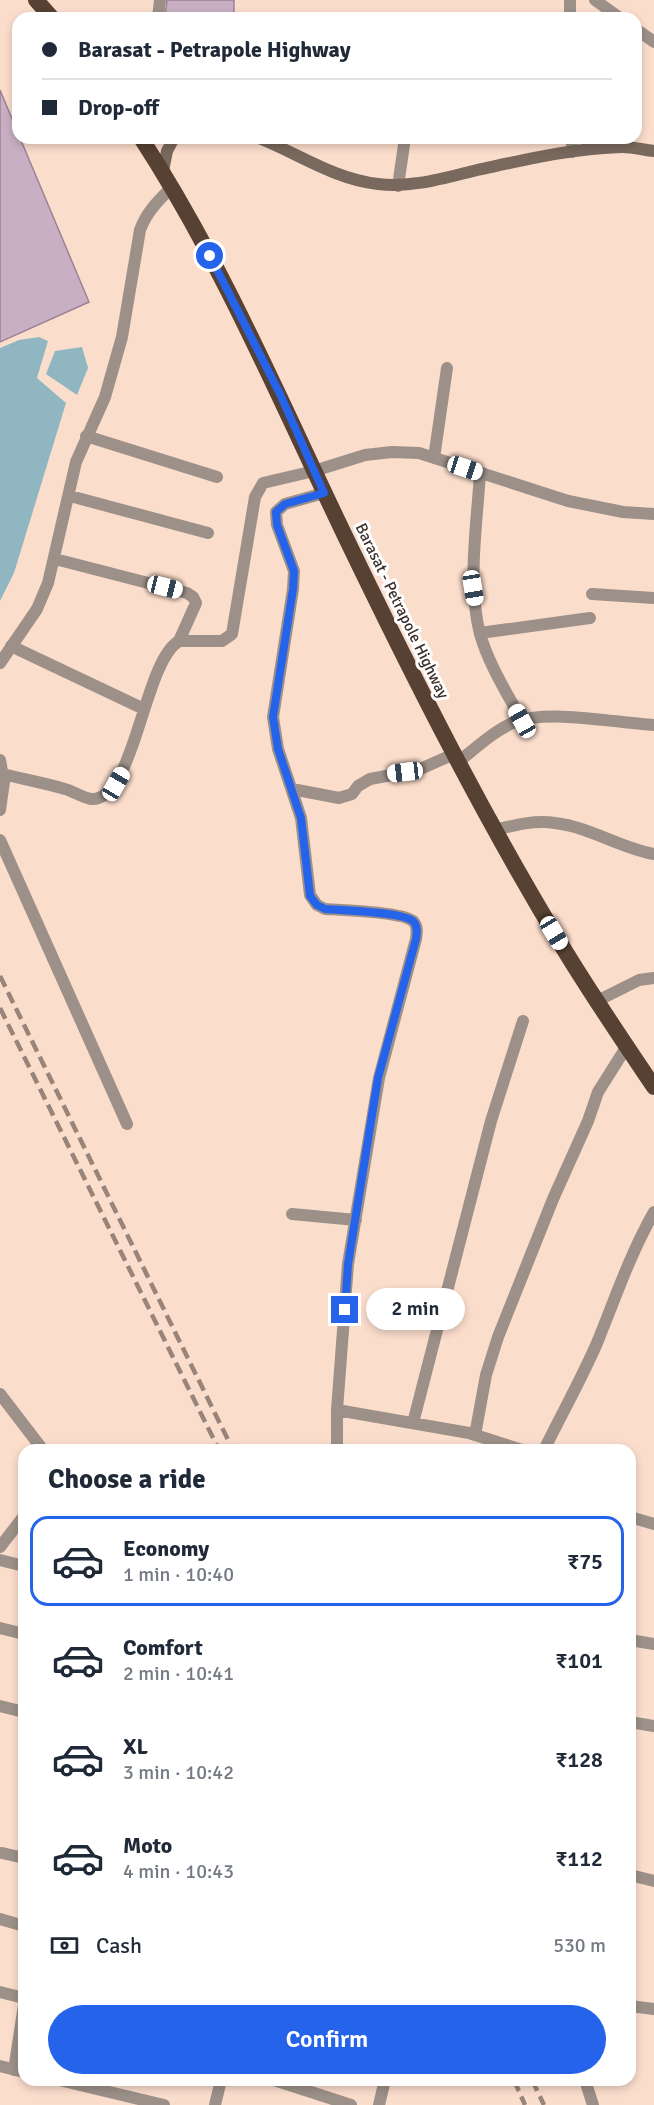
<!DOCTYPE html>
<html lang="en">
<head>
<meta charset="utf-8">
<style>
	body { margin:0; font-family:Signika,sans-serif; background:#f6f6f7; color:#1f2937; height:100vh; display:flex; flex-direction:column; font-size:22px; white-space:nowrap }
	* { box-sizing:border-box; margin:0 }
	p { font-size:20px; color:#747a83 }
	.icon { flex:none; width:33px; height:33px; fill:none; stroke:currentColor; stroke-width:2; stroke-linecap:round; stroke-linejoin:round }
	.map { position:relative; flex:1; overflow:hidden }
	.drawer { position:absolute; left:18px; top:1444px; width:618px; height:642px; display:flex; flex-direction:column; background:#fff; border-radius:18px; box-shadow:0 3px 9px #0003 }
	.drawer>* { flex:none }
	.banner { position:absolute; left:12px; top:12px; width:630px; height:132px; border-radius:18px; box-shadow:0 3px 9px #0003; display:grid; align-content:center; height:132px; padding:0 30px; background:#fff }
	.end { position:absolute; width:27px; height:27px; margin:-14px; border:8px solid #2563eb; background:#fff; box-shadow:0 0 0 3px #fff }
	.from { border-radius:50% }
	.bubble { position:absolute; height:42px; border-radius:21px; background:#fff; box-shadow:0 3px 9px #0003; font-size:20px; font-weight:600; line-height:42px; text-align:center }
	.car { position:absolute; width:18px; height:36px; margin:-18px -9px; border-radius:8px; box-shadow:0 0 4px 2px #0007; background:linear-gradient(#fff 24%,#345 0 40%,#fff 0 76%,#345 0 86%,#fff 0) }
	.banner b { display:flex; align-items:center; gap:21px; height:57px; font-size:22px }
	.banner b+b { border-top:2px solid #e0e1e3 }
	.banner i { width:15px; height:15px; background:#1f2937 }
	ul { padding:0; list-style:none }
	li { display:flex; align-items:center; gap:18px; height:90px; margin:0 12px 9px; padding:0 18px; border:3px solid transparent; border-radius:18px }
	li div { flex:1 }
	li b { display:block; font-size:22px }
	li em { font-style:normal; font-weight:600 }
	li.on { border-color:#2563eb }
	li>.icon { width:54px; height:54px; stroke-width:1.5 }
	h2 { padding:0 30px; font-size:27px; line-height:72px }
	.pay { display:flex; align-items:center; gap:15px; height:66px; padding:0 30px; font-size:22px }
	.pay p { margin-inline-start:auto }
	.action { display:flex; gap:12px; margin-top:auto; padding:12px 30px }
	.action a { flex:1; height:69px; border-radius:36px; background:#2563eb; color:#fff; font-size:24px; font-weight:600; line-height:69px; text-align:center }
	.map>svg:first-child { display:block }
	.water { fill:#90b7c1 }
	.building { fill:#c9afc3; stroke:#9b8295; stroke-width:1.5 }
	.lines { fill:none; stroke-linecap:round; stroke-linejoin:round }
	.minor { stroke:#9c9088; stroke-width:12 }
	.secondary { stroke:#79685d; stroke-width:12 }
	.trunk { stroke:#564132; stroke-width:16 }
	.rail { stroke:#988478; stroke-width:4.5; stroke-dasharray:12 6; stroke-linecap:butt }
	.route { stroke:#2563eb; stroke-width:8 }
	.labels { text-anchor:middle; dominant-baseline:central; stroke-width:6; stroke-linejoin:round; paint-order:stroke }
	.street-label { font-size:16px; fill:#3b2f29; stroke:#fff }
</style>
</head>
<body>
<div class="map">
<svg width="654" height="2105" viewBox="0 0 654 2105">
	<rect width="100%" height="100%" fill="#fbddcc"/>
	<!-- water -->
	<path class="water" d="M39,337l9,4 -11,37 29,25 -52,170 -14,28v-253l19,-8z
		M82,347l6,21 -11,27 -31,-21 9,-23z"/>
	<!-- building -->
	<path class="building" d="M167,0h67v18h-69z
		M0,90l18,43v5h2l69,164 -89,40z"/>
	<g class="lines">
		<!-- minor -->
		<path class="minor" d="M595,0l25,18
			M158,18l2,-18
			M570,18v-18
			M636,29l18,13
			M572,138v14
			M398,186l7,-48
			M86,436l131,41
			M434,458l13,-90
			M480,473c-3,51 -13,111 0,161 9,31 27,59 42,87
			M324,493l-39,11 -9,8 1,13 17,46 -1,18 -20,128 5,32 23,69 9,77 7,10 8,4c17,1 77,3 88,12 5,5 4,12 3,18l-37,139 -31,186 -11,146v40
			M70,496l138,37
			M55,559l132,34 6,4 3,6 -17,38
			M592,594l62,4
			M480,633l110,-15
			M11,646l133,63
			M0,663l37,-54 11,-26 28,-121 29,-65 17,-60 18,-107c7,-19 19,-30 32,-43
			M0,760l4,22 -4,28
			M458,762c18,-14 37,-32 57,-40 34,-13 102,1 139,3
			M3,774c20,5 42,9 62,15 8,2 18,9 26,10 44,3 52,-137 88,-158h43l10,-7 23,-137 8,-14 51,-12 51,-16 27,-3 27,1 149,48 55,11 31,2
			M292,789l47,9 13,-4 6,-8 12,-7 48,-9 36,-16
			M495,830c20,-5 39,-10 60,-7 35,4 65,25 99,31
			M0,840l127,284
			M597,1001l42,-21 15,-2
			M292,1214l64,6
			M0,1394l43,56
			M337,1410l132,23 53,17
			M413,1423l78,-302 32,-100
			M475,1435l11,-60 12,-38 55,-138 35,-78 10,-29 29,-46
			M544,1450c17,-35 37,-70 53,-107 18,-44 33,-89 57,-131
			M630,1517l24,7
			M0,1547l24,-31
			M0,1560l24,6
			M0,1628l24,6
			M630,1640l24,4
			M0,1706l24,6
			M630,1722l24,4
			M2,1853l22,5
			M630,1875l24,6
			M0,1919l24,7
			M0,1992l24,6
			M630,2006l24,3
			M0,2066l24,6
			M14,2070l10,-65
			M59,2080l105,25
			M274,2080l77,25
			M585,2080l8,25
			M215,2105l6,-25
			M379,2105l6,-25"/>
		<!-- secondary -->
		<path class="secondary" d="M259,138c40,16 75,41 119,46 35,4 66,-6 99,-14 47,-10 97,-22 145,-23 11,0 22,3 32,4
			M163,171l4,-20 7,-13"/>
		<!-- trunk -->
		<path class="trunk" d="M36,0l16,18
			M141,138c82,126 140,265 205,400 67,139 136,276 216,408 29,48 61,95 92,141"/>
		<!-- rail -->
		<path class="rail" d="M0,976l233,474
			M0,1008l219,442
			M514,2080l11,25
			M532,2080l12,25"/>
	</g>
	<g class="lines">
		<!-- route -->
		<path class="route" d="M210,256l70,138 44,99 -39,11 -9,8 1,13 17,46 -1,18 -20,128 5,32 23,69 9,78 7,9 8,4c16,1 77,3 88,12 5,5 4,12 3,18l-38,139 -30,186 -3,46"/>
	</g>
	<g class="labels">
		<!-- street labels -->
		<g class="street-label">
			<text transform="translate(402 611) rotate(64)">Barasat - Petrapole Highway</text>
		</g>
	</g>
</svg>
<i class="end from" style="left:210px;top:256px"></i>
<i class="end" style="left:345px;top:1310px"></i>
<div class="bubble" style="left:366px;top:1288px;width:99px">2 min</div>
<i class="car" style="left:465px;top:468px;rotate:108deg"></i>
<i class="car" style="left:165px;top:587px;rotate:104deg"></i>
<i class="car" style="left:473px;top:588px;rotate:171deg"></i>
<i class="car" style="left:522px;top:721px;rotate:331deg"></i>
<i class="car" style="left:405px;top:772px;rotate:263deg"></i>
<i class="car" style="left:116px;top:784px;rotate:30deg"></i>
<i class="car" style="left:554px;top:933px;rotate:149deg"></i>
<div class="banner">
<b><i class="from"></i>Barasat - Petrapole Highway</b>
<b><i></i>Drop-off</b>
</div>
<section class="drawer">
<h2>Choose a ride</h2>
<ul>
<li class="on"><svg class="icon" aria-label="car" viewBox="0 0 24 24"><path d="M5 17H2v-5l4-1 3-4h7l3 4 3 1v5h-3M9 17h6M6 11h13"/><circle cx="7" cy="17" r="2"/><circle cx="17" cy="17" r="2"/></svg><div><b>Economy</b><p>1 min · 10:40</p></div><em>₹75</em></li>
<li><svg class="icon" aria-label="car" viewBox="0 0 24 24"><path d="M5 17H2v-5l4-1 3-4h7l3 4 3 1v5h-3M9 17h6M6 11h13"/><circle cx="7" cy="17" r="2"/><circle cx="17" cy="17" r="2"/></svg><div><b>Comfort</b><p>2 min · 10:41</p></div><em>₹101</em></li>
<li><svg class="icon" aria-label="car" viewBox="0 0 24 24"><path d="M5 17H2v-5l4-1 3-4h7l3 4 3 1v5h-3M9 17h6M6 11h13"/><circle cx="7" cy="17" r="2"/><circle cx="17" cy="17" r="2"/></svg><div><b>XL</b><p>3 min · 10:42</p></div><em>₹128</em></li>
<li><svg class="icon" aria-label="car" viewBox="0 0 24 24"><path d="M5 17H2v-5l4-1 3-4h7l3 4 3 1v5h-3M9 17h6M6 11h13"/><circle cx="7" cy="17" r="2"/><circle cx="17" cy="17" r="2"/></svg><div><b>Moto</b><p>4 min · 10:43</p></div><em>₹112</em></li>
</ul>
<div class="pay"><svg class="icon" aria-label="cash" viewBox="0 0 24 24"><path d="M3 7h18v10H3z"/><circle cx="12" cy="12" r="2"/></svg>Cash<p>530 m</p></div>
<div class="action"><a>Confirm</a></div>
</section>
</div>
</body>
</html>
